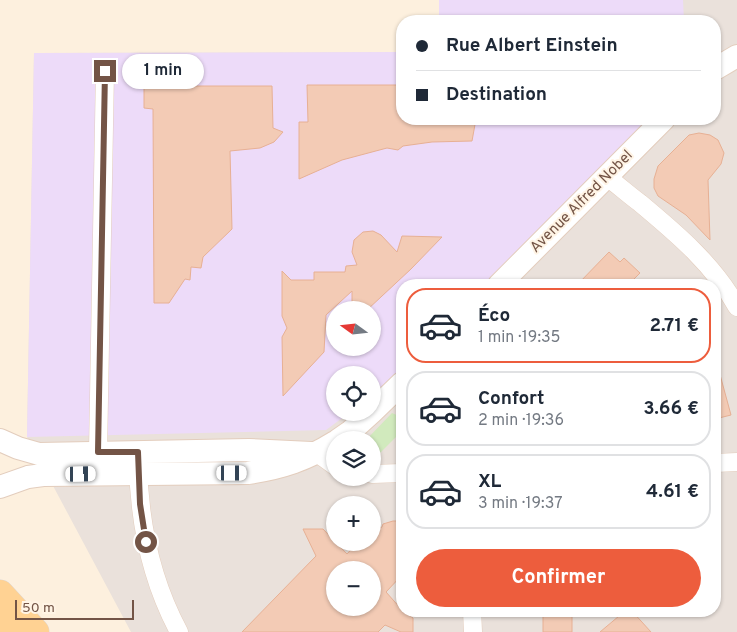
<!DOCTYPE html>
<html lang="fr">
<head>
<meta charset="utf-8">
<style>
	body { margin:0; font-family:Overpass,sans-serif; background:#f6f6f7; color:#1f2937; height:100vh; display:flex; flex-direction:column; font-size:19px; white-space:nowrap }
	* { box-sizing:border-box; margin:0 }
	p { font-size:16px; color:#747a83 }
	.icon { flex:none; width:28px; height:28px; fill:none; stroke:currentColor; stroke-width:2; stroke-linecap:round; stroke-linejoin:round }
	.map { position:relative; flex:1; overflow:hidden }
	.sheet { position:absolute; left:396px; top:279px; width:325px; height:338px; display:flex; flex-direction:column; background:#fff; border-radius:20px; box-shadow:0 1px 4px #0004 }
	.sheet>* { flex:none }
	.guide { position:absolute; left:396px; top:15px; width:325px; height:110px; border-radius:20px; box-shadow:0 1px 4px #0004; display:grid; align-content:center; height:110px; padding:0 20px; background:#fff }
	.needle { width:32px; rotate:285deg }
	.fabs { position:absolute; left:326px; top:301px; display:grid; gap:10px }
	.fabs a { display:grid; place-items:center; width:55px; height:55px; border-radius:50%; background:#fff; box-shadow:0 1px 4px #0004; font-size:25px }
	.scale { position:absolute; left:15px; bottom:12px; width:119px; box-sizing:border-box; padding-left:5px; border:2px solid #735446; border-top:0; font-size:14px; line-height:18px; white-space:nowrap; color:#735446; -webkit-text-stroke:4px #fff4e5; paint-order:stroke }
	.end { position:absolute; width:22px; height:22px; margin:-11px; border:6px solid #735446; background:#fff; box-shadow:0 0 0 2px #fff }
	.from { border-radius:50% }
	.bubble { position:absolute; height:35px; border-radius:18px; background:#fff; box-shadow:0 1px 4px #0004; font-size:16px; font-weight:700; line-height:35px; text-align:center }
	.car { position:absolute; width:15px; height:30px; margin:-15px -8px; border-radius:6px; box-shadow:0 0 4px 1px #0007; background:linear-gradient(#fff 24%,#345 0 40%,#fff 0 76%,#345 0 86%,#fff 0) }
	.guide b { display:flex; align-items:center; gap:18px; height:48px; font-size:19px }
	.guide b+b { border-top:1px solid #e0e1e3 }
	.guide i { width:12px; height:12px; background:#1f2937 }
	ul { padding:9px 0 0; list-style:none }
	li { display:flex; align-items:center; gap:15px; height:75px; margin:0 10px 8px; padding:0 10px; border:2px solid #e0e1e3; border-radius:20px }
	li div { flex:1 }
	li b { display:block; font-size:19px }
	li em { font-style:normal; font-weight:700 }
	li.active { border-color:#ed5d3d }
	li>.icon { width:45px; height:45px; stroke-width:1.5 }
	.button { display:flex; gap:10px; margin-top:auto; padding:10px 20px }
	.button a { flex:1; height:58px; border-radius:30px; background:#ed5d3d; color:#fff; font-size:20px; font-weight:700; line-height:58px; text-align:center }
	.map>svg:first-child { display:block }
	.industrial { fill:#eae1db; fill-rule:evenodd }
	.education { fill:#eddbf9; fill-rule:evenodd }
	.green { fill:#d1eabd }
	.building { fill:#f3cbb5; stroke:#e7b094; fill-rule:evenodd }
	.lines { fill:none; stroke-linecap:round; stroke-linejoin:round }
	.minor-casing { stroke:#e3cdbd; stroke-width:19 }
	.tertiary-casing { stroke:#e3cdbd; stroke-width:24 }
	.primary-casing { stroke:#ddd6d3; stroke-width:29 }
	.minor { stroke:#fff; stroke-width:18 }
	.tertiary { stroke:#fff; stroke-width:22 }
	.primary { stroke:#ffd293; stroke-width:28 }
	.route { stroke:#735446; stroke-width:6 }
	.labels { text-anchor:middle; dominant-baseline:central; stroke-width:4; stroke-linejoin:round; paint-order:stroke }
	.street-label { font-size:15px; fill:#735446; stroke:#fff4e5 }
</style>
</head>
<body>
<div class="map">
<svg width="737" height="632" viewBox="0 0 737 632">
	<rect width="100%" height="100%" fill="#fdf0de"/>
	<!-- industrial -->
	<path class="industrial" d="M439,0h298v632h-606l-104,-195 7,-384 368,-1v67h313v-98h-276zM402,285h313v325h-313zM335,310h37v38h-37zM335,375h37v37h-37zM335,440h37v38h-37zM335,505h37v37h-37zM335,570h37v38h-37z"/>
	<!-- education -->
	<path class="education" d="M439,0h244l1,21h-245z
		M402,52v67h247l-164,166h-83v84l-10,10 -19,15 -1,-19h-37v37l14,1 -23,17 -299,7 7,-384zM335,310h37v38h-37z"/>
	<!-- green -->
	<path class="green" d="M392,413l9,4 1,14 -29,29 -1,-20h-6z"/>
	<!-- building -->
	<path class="building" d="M307,85h95v34h74l-4,22 -40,1 -29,4 -5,4 -11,-2 -45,12 -43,19v-57h9z
		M144,86h128l1,42 10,4 -9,10 -14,6 -30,3 2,78 -29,28 -2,11 -10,-1 -1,13 -5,-1 -16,24h-15l-1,-194 -9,-1z
		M699,133l11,2 8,5 6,13 -3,11 -13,16 2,60 -24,-25 -28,-19 -4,-8v-9l4,-13 31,-31z
		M373,231l8,4 16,17 5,-16 40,1 -31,32 -44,41h-15v-19l-26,24 -2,37 -41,44 -1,-59 5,-9 -5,-12v-45l9,9h23v-8h31l1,-6 11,-1 -5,-13 2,-12 9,-8z
		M609,252l11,10 4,-4 16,15 -12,12h-51z
		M715,371h4l12,44 -16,4z
		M393,521h9v54l-16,17 16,18 11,8v14h-12l-16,-7 -7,7h-136l74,-76 -13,-27h20l24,25 11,-12h14v-10l10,-5 1,-3zM335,570h37v38h-37z
		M547,610h25v22h-29v-20l5,1z
		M616,610h15l20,22h-51l19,-16z"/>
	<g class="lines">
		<defs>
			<path id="minor" d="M607,177c11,8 22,18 33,26 36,30 74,62 97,104
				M98,452l7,-381
				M317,453l18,13
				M138,462c1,59 13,118 41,170
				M715,463l22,-1
				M372,474l30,-1
				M472,610l1,22"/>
			<path id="tertiary" d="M715,69l22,-13
				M499,285l165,-166
				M372,412l30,-29
				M0,440l18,8 21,6 210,-4 62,3
				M338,440l13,-9 21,-19
				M0,487l28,-10 15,-2 205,-2c34,-5 58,-13 87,-31"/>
			<path id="primary" d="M0,594l35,38
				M0,627l5,5"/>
		</defs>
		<!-- minor casing -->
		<use href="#minor" class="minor-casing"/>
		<!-- tertiary casing -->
		<use href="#tertiary" class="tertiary-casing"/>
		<!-- primary casing -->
		<use href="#primary" class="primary-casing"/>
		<!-- minor -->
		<use href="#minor" class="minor"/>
		<!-- tertiary -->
		<use href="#tertiary" class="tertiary"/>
		<!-- primary -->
		<use href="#primary" class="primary"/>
	</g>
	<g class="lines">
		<!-- route -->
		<path class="route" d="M105,71l-7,381h40l2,52 6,38"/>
	</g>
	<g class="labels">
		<!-- street labels -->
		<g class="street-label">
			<text transform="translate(582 202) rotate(-45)">Avenue Alfred Nobel</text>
		</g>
	</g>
</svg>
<div class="fabs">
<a><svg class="needle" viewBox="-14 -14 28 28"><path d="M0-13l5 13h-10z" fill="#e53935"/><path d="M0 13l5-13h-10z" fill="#747a83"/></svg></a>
<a><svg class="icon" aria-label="locate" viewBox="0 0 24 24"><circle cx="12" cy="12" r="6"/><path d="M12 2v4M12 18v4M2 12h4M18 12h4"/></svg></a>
<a><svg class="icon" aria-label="layers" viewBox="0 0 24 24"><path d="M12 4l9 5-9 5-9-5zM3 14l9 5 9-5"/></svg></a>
<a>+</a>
<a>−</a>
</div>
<div class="scale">50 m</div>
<i class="end from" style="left:146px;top:542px"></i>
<i class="end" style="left:105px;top:71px"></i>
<div class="bubble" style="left:122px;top:54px;width:82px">1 min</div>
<i class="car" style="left:232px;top:473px;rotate:90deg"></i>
<i class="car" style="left:81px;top:474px;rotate:89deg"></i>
<div class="guide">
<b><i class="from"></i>Rue Albert Einstein</b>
<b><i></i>Destination</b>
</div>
<section class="sheet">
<ul>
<li class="active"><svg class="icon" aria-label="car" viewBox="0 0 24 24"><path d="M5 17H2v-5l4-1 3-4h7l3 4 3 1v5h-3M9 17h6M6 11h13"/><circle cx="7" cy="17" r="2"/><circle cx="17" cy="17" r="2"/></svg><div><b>Éco</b><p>1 min · 19:35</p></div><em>2.71 €</em></li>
<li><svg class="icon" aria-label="car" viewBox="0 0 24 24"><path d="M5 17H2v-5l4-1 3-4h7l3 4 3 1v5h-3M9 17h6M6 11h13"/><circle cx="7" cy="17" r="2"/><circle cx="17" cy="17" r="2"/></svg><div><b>Confort</b><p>2 min · 19:36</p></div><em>3.66 €</em></li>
<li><svg class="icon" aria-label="car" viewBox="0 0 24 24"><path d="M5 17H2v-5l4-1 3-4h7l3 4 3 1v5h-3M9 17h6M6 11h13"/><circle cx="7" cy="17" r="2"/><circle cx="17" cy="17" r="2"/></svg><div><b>XL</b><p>3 min · 19:37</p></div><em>4.61 €</em></li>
</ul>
<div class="button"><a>Confirmer</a></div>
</section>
</div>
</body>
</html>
